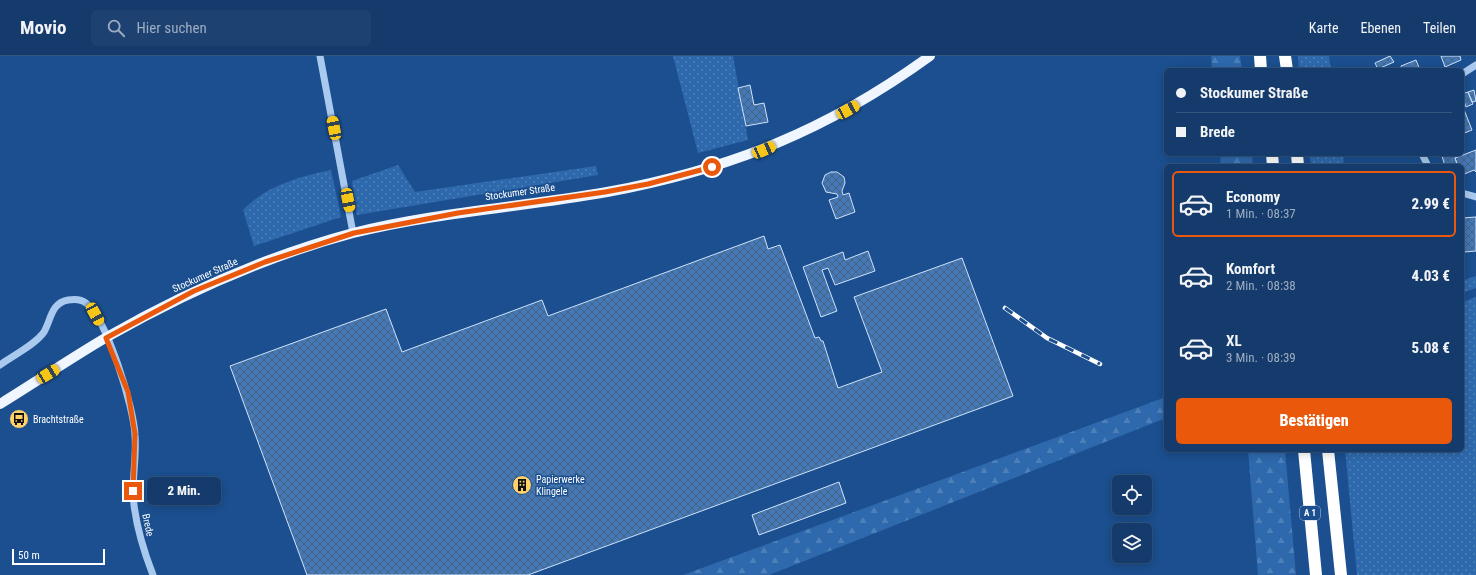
<!DOCTYPE html>
<html lang="de">
<head>
<meta charset="utf-8">
<style>
	body { margin:0; font-family:"Roboto Condensed",sans-serif; background:#1d4271; color:#f1f3f6; height:100vh; display:flex; flex-direction:column; font-size:15px; white-space:nowrap }
	* { box-sizing:border-box; margin:0 }
	p { font-size:13px; color:#9dadc1 }
	.icon { flex:none; width:22px; height:22px; fill:none; stroke:currentColor; stroke-width:2; stroke-linecap:round; stroke-linejoin:round }
	.map { position:relative; flex:1; overflow:hidden }
	.panel { position:absolute; left:1164px; top:108px; width:300px; height:288px; display:flex; flex-direction:column; background:#143b6b; border-radius:6px; box-shadow:0 2px 10px #0003,0 0 0 1px #33557e }
	.panel>* { flex:none }
	.guide { position:absolute; left:1164px; top:12px; width:300px; height:88px; border-radius:6px; box-shadow:0 2px 10px #0003,0 0 0 1px #33557e; display:grid; align-content:center; height:88px; padding:0 12px; background:#143b6b }
	.controls { position:absolute; left:1112px; top:419px; display:grid; gap:8px }
	.controls a { display:grid; place-items:center; width:40px; height:40px; border-radius:6px; background:#143b6b; box-shadow:0 2px 10px #0003,0 0 0 1px #33557e; font-size:20px }
	.scale { position:absolute; left:12px; bottom:10px; width:93px; box-sizing:border-box; padding-left:4px; border:2px solid #fff; border-top:0; font-size:11px; line-height:14px; white-space:nowrap; color:#fff; -webkit-text-stroke:3px #1b4f8f; paint-order:stroke }
	.end { position:absolute; width:18px; height:18px; margin:-9px; border:5px solid #ea580c; background:#fff; box-shadow:0 0 0 2px #fff }
	.from { border-radius:50% }
	.bubble { position:absolute; height:28px; border-radius:6px; background:#143b6b; box-shadow:0 2px 10px #0003,0 0 0 1px #33557e; font-size:13px; font-weight:800; line-height:28px; text-align:center }
	.car { position:absolute; width:12px; height:24px; margin:-12px -6px; border-radius:5px; box-shadow:0 0 3px 1px #0007; background:linear-gradient(#f5c518 24%,#345 0 40%,#f5c518 0 76%,#345 0 86%,#f5c518 0) }
	.guide b { display:flex; align-items:center; gap:14px; height:38px; font-size:15px }
	.guide b+b { border-top:1px solid #33557e }
	.guide i { width:10px; height:10px; background:#f1f3f6 }
	ul { padding:7px 0 0; list-style:none }
	li { display:flex; align-items:center; gap:12px; height:66px; margin:0 8px 6px; padding:0 4px; border:2px solid transparent; border-radius:6px }
	li div { flex:1 }
	li b { display:block; font-size:15px }
	li em { font-style:normal; font-weight:800 }
	li.current { border-color:#ea580c }
	li>.icon { width:36px; height:36px; stroke-width:1.5 }
	.button { display:flex; gap:8px; margin-top:auto; padding:8px 12px }
	.button a { flex:1; height:46px; border-radius:6px; background:#ea580c; color:#fff; font-size:16px; font-weight:800; line-height:46px; text-align:center }
	header { display:flex; align-items:center; gap:24px; box-sizing:border-box; height:56px; padding:0 20px; background:#143b6b; border-bottom:1px solid #33557e }
	header strong { font-size:19px }
	nav { display:flex; gap:22px; margin-inline-start:auto; font-size:14px }
	.search { width:280px; height:36px; background:#1d4271; display:flex; align-items:center; gap:10px; box-sizing:border-box; padding:0 14px; border-radius:6px; color:#9dadc1; font-size:15px }
	.map>svg:first-child { display:block }
	.grass { fill:url(#grass-dots) }
	.forest { fill:url(#forest-firs) }
	.building { fill:url(#building-cross-hatch); stroke:#cfe3fa }
	.lines { fill:none; stroke-linecap:round; stroke-linejoin:round }
	.minor { stroke:#a9c9ee; stroke-width:7 }
	.major { stroke:#f0f6ff; stroke-width:10 }
	.highway { stroke:#fff; stroke-width:12 }
	.rail-casing { stroke:#fff; stroke-width:4.5 }
	.rail { stroke:#1b4f8f; stroke-width:3; stroke-dasharray:9; stroke-linecap:butt }
	.route { stroke:#ea580c; stroke-width:5 }
	.labels { text-anchor:middle; dominant-baseline:central; stroke-width:3; stroke-linejoin:round; paint-order:stroke }
	.shield { fill:#1b4f8f; stroke:#bbcadd; stroke-width:1 }
	.shield-label { font-size:9px; font-weight:bold; fill:#fff }
	.street-label { font-size:10px; fill:#fff; stroke:#1b4f8f }
	.poi-label { font-size:10px; fill:#fff; stroke:#1b4f8f; text-anchor:start }
</style>
</head>
<body>
<header>
<strong>Movio</strong>
<div class="search"><svg class="icon" aria-label="search" viewBox="0 0 24 24"><circle cx="10" cy="10" r="6"/><path d="M15 15l6 6"/></svg>Hier suchen</div>
<nav><a>Karte</a><a>Ebenen</a><a>Teilen</a></nav>
</header>
<div class="map">
<svg width="1476" height="519" viewBox="0 0 1476 519">
	<defs>
		<pattern id="grass-dots" width="8" height="8" patternUnits="userSpaceOnUse"><rect width="8" height="8" fill="#2e69ad"/><path d="M2 2h.1M6 6h.1" fill="none" stroke="#4d80b9" stroke-width="1.8" stroke-linecap="round"/></pattern>
		<pattern id="forest-firs" width="22" height="20" patternUnits="userSpaceOnUse"><rect width="22" height="20" fill="#2e69ad"/><path d="M5 1l3.5 6h-7zM16 11l3.5 6h-7z" fill="#4d80b9"/></pattern>
		<pattern id="building-cross-hatch" width="8" height="8" patternUnits="userSpaceOnUse"><rect width="8" height="8" fill="#4478b7"/><path d="M0 0l8 8M0 8l8-8" fill="none" stroke="#486282"/></pattern>
	</defs>
	<rect width="100%" height="100%" fill="#1b4f8f"/>
	<!-- grass -->
	<path class="grass" d="M673,0h60l15,84 -50,13z
		M1298,0h31l2,14h-32z
		M1310,98h33l1,12h-33z
		M398,109l17,27 181,-26 2,9 -241,40 -5,-34z
		M331,114l10,47 -87,29 -11,-36c22,-24 58,-34 88,-40z
		M1476,220v12l-14,5v-12z
		M1476,241v278h-119l-12,-125h117v-148z"/>
	<!-- forest -->
	<path class="forest" d="M1211,0h29l2,14h-30z
		M1220,98h32l1,12h-32z
		M1166,341v21l-397,157h-86z
		M1248,394h37l11,125h-38z"/>
	<!-- building -->
	<path class="building" d="M1390,0l4,6 -16,7 -3,-6z
		M1441,0h19l1,4 -16,7z
		M1416,4l4,10h-18l-1,-4z
		M750,29l4,20 10,-2 4,19 -22,4 -8,-38z
		M1474,34l2,11 -4,1 -4,-10z
		M1468,36l5,12 -7,3 -4,-13z
		M1463,51l9,23 -10,4v-26z
		M1476,94v22l-2,-2 -12,5v-9h-4l-3,-8z
		M1462,95l1,4 -8,3 2,6 -12,2 -3,-10 4,-2h16z
		M831,116h6l7,5 1,6 -3,8 1,4 6,-2 6,19 -19,7 -7,-19 9,-3 -1,-3 -11,-2 -4,-9 3,-8z
		M1476,161v34l-12,1 -2,-34z
		M764,180l4,13 12,-4 35,93 4,-1 2,4h2l15,47 44,-16 -28,-75 108,-39 51,138 -485,179h-221l-77,-209 156,-57 16,43 140,-52 6,16z
		M868,195l7,20 -40,14 -7,-17 -6,2 15,41 -16,6 -18,-50 40,-15 2,8z
		M839,426l7,21 -87,32 -7,-20z"/>
	<g class="lines">
		<!-- minor -->
		<path class="minor" d="M320,0l33,177
			M1462,18l14,-9
			M1422,98l6,12
			M1462,137l14,4
			M0,309c12,-9 35,-20 44,-33 7,-12 7,-29 24,-32 6,-1 13,-1 18,3 21,16 48,105 49,132 2,23 -4,46 -1,70 3,24 10,47 19,70"/>
		<!-- major -->
		<path class="major" d="M0,348c36,-22 71,-46 107,-67 77,-44 160,-81 246,-104 84,-21 170,-26 254,-41 124,-23 221,-62 323,-136"/>
		<!-- highway -->
		<path class="highway" d="M1260,0l1,14
			M1285,0l2,14
			M1272,98l1,12
			M1297,98l1,12
			M1304,394l12,125
			M1328,394l13,125"/>
		<defs>
			<path id="rail" d="M1005,252l42,30 53,26"/>
		</defs>
		<!-- rail casing -->
		<use href="#rail" class="rail-casing"/>
		<!-- rail -->
		<use href="#rail" class="rail"/>
	</g>
	<g class="lines">
		<!-- route -->
		<path class="route" d="M133,435l2,-57 -7,-42 -22,-54 88,-47 71,-29 89,-29 104,-20 147,-21 43,-8 64,-17"/>
	</g>
	<!-- icons -->
	<defs>
		<symbol id="bus-disc" viewBox="-11 -11 22 22"><circle r="9.5" fill="#ffd166" stroke="#1b4f8f"/><path d="M-5-6H5V4H4V6H2V4H-2V6H-4V4H-5ZM-3.5-4V0h7V-4ZM-3.5 1.2v1.5H-2V1.2ZM2 1.2v1.5H3.5V1.2Z" fill="#111"/></symbol>
		<symbol id="building-disc" viewBox="-11 -11 22 22"><circle r="9.5" fill="#ffd166" stroke="#1b4f8f"/><path d="M-4-6H4V6H1V3H-1V6H-4ZM-2.5-4.3h1.7v1.8h-1.7ZM.8-4.3h1.7v1.8H.8ZM-2.5-1h1.7V.8h-1.7ZM.8-1h1.7V.8H.8Z" fill="#111"/></symbol>
	</defs>
	<g fill-rule="evenodd">
		<use href="#bus-disc" x="8" y="352" width="22" height="22"/>
		<use href="#building-disc" x="511" y="418" width="22" height="22"/>
	</g>
	<g class="labels">
		<!-- shield labels -->
		<rect class="shield" x="1300" y="450" width="20" height="14" rx="3"/>
		<g class="shield-label">
			<text x="1310" y="457">A 1</text>
		</g>
		<!-- street labels -->
		<g class="street-label">
			<text transform="translate(520 136) rotate(-8)">Stockumer Straße</text>
			<text transform="translate(205 219) rotate(-24)">Stockumer Straße</text>
			<text transform="translate(148 469) rotate(78)">Brede</text>
		</g>
		<!-- poi labels -->
		<g class="poi-label">
			<text x="33" y="363">Brachtstraße</text>
			<text x="536" y="423">Papierwerke<tspan x="536" dy="12">Klingele</tspan></text>
		</g>
	</g>
</svg>
<div class="controls">
<a><svg class="icon" aria-label="locate" viewBox="0 0 24 24"><circle cx="12" cy="12" r="6"/><path d="M12 2v4M12 18v4M2 12h4M18 12h4"/></svg></a>
<a><svg class="icon" aria-label="layers" viewBox="0 0 24 24"><path d="M12 4l9 5-9 5-9-5zM3 14l9 5 9-5"/></svg></a>
</div>
<div class="scale">50 m</div>
<i class="end from" style="left:712px;top:111px"></i>
<i class="end" style="left:133px;top:435px"></i>
<div class="bubble" style="left:147px;top:421px;width:74px">2 Min.</div>
<i class="car" style="left:848px;top:54px;rotate:61deg"></i>
<i class="car" style="left:334px;top:72px;rotate:349deg"></i>
<i class="car" style="left:764px;top:94px;rotate:66deg"></i>
<i class="car" style="left:348px;top:144px;rotate:169deg"></i>
<i class="car" style="left:95px;top:258px;rotate:151deg"></i>
<i class="car" style="left:48px;top:318px;rotate:59deg"></i>
<div class="guide">
<b><i class="from"></i>Stockumer Straße</b>
<b><i></i>Brede</b>
</div>
<section class="panel">
<ul>
<li class="current"><svg class="icon" aria-label="car" viewBox="0 0 24 24"><path d="M5 17H2v-5l4-1 3-4h7l3 4 3 1v5h-3M9 17h6M6 11h13"/><circle cx="7" cy="17" r="2"/><circle cx="17" cy="17" r="2"/></svg><div><b>Economy</b><p>1 Min. · 08:37</p></div><em>2.99 €</em></li>
<li><svg class="icon" aria-label="car" viewBox="0 0 24 24"><path d="M5 17H2v-5l4-1 3-4h7l3 4 3 1v5h-3M9 17h6M6 11h13"/><circle cx="7" cy="17" r="2"/><circle cx="17" cy="17" r="2"/></svg><div><b>Komfort</b><p>2 Min. · 08:38</p></div><em>4.03 €</em></li>
<li><svg class="icon" aria-label="car" viewBox="0 0 24 24"><path d="M5 17H2v-5l4-1 3-4h7l3 4 3 1v5h-3M9 17h6M6 11h13"/><circle cx="7" cy="17" r="2"/><circle cx="17" cy="17" r="2"/></svg><div><b>XL</b><p>3 Min. · 08:39</p></div><em>5.08 €</em></li>
</ul>
<div class="button"><a>Bestätigen</a></div>
</section>
</div>
</body>
</html>
